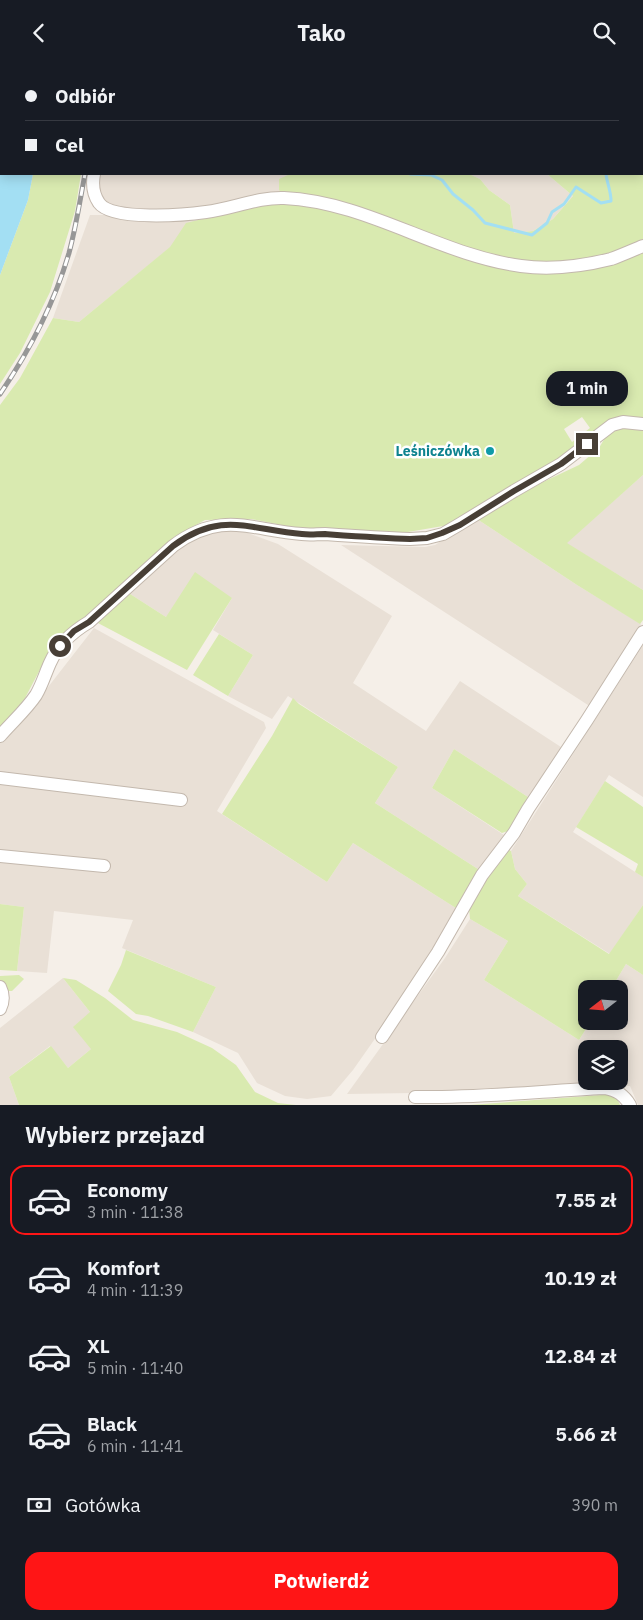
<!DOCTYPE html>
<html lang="pl">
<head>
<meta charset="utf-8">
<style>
	body { margin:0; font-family:"IBM Plex Sans",sans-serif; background:#242831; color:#f1f3f6; height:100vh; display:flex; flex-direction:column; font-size:19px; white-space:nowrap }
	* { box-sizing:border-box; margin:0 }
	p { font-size:16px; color:#9ea1a6 }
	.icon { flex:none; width:28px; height:28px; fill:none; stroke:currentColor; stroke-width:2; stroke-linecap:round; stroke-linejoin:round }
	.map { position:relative; height:1040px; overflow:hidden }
	.details { display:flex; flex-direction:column; background:#171b24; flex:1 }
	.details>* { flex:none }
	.top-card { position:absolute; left:0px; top:0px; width:644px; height:110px; box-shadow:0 2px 12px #0003; display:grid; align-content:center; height:110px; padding:0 25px; background:#171b24 }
	.needle { width:32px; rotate:253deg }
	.fabs { position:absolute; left:578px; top:915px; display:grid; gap:10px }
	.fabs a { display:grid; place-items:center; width:50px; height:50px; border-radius:10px; background:#171b24; box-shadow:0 2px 12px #0003; font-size:25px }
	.end { position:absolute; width:22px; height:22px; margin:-11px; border:6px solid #483f36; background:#fff; box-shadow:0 0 0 2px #fff }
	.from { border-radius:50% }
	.bubble { position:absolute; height:35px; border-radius:15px; background:#171b24; box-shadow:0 2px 12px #0003; font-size:16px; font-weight:700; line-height:35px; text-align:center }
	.top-card b { display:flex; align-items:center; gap:18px; height:48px; font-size:19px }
	.top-card b+b { border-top:1px solid #363941 }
	.top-card i { width:12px; height:12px; background:#f1f3f6 }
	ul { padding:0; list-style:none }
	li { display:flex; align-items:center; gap:15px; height:70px; margin:0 10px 8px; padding:0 15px; border:2px solid transparent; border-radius:15px }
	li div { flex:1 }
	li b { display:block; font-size:19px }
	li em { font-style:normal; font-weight:700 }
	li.active { border-color:#ff1516 }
	li>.icon { width:45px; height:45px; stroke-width:1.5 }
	h2 { padding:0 25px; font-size:22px; line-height:60px }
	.pay { display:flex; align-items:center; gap:12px; height:55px; padding:0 25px; font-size:19px }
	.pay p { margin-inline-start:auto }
	.cta { display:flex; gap:10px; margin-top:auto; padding:10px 25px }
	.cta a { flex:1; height:58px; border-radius:15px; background:#ff1516; color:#fff; font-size:20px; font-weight:700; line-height:58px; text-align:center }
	header { display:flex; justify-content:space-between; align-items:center; height:65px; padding:0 25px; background:#171b24; font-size:22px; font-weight:700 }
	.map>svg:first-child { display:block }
	.residential { fill:#e9e0d6; fill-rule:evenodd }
	.green { fill:#d9eab0; fill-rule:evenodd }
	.water { fill:#a3dff3 }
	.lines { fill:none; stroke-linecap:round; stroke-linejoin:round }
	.stream { stroke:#a3dff3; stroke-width:3 }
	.street-casing { stroke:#c3b8ad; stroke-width:14 }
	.street { stroke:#fff; stroke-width:12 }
	.rail-casing { stroke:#979797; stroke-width:5 }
	.rail { stroke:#fff; stroke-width:3; stroke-dasharray:9; stroke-linecap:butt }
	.route { stroke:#483f36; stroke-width:6 }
	.culture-dot { fill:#0f9aa8; stroke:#fff; stroke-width:2 }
	.labels { text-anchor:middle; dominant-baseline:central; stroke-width:5; stroke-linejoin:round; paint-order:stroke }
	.culture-label { font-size:14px; font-weight:bold; fill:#0d838f; stroke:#fff; text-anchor:end }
</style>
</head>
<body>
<header><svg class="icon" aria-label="back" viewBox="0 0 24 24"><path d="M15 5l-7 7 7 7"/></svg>Tako<svg class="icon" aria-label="search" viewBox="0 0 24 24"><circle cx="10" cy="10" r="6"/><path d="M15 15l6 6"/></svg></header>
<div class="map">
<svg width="643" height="1040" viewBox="0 0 643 1040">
	<rect width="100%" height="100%" fill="#f5efe8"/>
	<!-- residential -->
	<path class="residential" d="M98,109h189l2,1 -5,20 -76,14 -80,3 -21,-7 -8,-10z
		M468,109h79l26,22 -20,23 -20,12 -19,2 -4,-28 -21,-15 -9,-11z
		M90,150h17l98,4 -126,103 -26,-4z
		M643,410v115l-77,-47z
		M477,454l100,66 64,39 -50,83 -250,-162 84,2 10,-2z
		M237,464l41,15 114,72 -39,67 73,48 34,-50 104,68 -33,50 -77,-50 -22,39 75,49 -26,34 -106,-68 23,-36 -110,-71 -16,23 -44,-23 25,-41 -40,-25 19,-32 -66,19 -39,-25 42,-37 29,-17 13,-5z
		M94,563l170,94 2,6 -49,83 110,71 26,-39 106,67 -80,123 -26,37 -22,26 -24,3 -22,-3 -28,-13 -19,-30 -45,-21 23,-45 -94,-39 11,-28 -79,-9 -7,62 -30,-2 7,-64 -24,-3v-161l45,-52z
		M643,580v152l-34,-22 -36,57 70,45v28l-33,49 -92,-58 9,-12 -12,-15 -4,-18z
		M470,854l38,22 -24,39 95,60 12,-19h28v-32h-8l15,-25 17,11v130h-5l-8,-19 -47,-1 -104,7 -132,2 98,-136zM586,984h33v32h-33z
		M63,913l27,34 1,37 -23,19 -18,-22 -41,31 10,28h-19v-77z"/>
	<!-- green -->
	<path class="green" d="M211,0h432v23l-1,-22h-435z
		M643,87v92l-49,15 -62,5 -37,-7 -150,-43 106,40 62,17h58l72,-21v170h-21l-173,105 -47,8 -95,-3 -56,-11 -46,1 -31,17 -72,66 -47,38 -31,59 -24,29v-324l20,-27 33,-60 26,4 91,-75 16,-24 65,-16 33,-12 -5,-5v-11l9,-4 -1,-1h182l11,5 9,11 21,15 4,28 19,-2 20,-12 20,-23 -26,-22h95zM582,352l8,11 -18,14 -8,-13z
		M33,109h48l-6,37 -25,81 -30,61 -20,31v-109l28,-75z
		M619,362l24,2v46l-76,68 76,47v30l-3,4 -63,-39 -100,-66 66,-37 36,-17 20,-17 10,-17z
		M195,507l37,26 -45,72 -91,-48 31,-30 39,25z
		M219,569l34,21 -25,41 -35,-21z
		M293,633l6,6 99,63 -23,36 106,68 -22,39 -106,-67 -26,39 -105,-68 50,-78z
		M454,684l77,50 -20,31 -9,3 -70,-45z
		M605,716l38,26v70l-8,-5 3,-8 -62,-37z
		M507,784l4,2 4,18 12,15 -9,12 91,58 34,-49v70l-17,-11 -15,25h-25v32h5l-12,19 -95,-60 24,-39 -38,-22 -1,-12 15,-29z
		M0,839l24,3 -7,64 -17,-1z
		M126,885l90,37 -23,45 -45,-16 -12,-2 -28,-23 13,-26z
		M19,910l5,4 -12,12h-4l-8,-11v-4z
		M63,913l13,2 29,18 28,22 44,12 35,16 24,17 19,27 23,11 18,2h-277l-10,-28 42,-31 17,22 23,-19 -18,-22 17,-15z
		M615,1029l5,11h-151z"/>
	<!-- water -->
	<path class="water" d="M0,0h69v1h-68v108h32l-5,26 -28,75z"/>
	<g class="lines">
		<!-- stream -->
		<path class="stream" d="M607,1v-1
			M642,71l1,2
			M642,97h1
			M410,109l21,1 11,5 11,14 20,16 12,13 47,12 15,-12 5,-11 12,-8 12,-17 25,16 10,-2c0,-10 -4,-18 -5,-27"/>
		<defs>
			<path id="street" d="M112,1v-1
				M94,109c-2,10 -1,20 5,29 13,18 86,12 107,9 26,-3 52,-15 78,-14 84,4 155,57 237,68 29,4 62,0 90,-7 11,-4 22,-9 32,-13
				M0,671c12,-14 26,-26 36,-41 6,-10 9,-21 14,-32 8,-18 22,-31 39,-41l84,-76c48,-36 77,-16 129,-12 8,1 15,0 23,0 28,2 57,4 85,5l17,-1 16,-4 17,-10 54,-33 47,-27 51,-39 11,-3 20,2
				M0,713l181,22
				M0,791l104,10
				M0,922c4,8 4,14 0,22
				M382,972l56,-85 44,-77 32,-42 14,-24 59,-89 56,-88
				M415,1032c64,1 127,-6 190,-9 12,2 19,7 25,17"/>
		</defs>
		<!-- street casing -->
		<use href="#street" class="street-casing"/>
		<!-- street -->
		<use href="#street" class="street"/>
		<defs>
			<path id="rail" d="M100,1l1,-1
				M0,329c30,-44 54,-90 69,-141 7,-26 11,-53 16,-79"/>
		</defs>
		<!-- rail casing -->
		<use href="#rail" class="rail-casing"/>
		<!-- rail -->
		<use href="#rail" class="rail"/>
	</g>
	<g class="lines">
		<!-- route -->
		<path class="route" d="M60,581l14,-15 15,-9 84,-76c48,-36 77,-16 129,-12 8,1 15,0 23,0 29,2 57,4 85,5l17,-1 15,-5 18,-8 54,-34 47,-27 26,-20"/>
	</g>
	<!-- markers -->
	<circle class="culture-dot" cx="490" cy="386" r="5"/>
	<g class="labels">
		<!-- culture labels -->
		<g class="culture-label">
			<text x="480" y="386">Leśniczówka</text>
		</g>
	</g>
</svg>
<div class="fabs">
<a><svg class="needle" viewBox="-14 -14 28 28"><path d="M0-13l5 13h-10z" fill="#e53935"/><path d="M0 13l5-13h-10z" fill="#9ea1a6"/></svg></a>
<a><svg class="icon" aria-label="layers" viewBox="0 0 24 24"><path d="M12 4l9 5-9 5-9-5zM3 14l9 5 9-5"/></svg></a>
</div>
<i class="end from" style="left:60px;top:581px"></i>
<i class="end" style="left:587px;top:379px"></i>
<div class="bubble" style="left:546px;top:306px;width:82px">1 min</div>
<div class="top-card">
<b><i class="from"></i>Odbiór</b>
<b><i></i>Cel</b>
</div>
</div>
<section class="details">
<h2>Wybierz przejazd</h2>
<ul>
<li class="active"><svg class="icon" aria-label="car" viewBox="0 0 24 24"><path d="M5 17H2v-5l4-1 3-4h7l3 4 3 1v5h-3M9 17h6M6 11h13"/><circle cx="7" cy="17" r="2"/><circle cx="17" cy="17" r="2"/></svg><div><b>Economy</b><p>3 min · 11:38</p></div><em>7.55 zł</em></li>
<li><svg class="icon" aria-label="car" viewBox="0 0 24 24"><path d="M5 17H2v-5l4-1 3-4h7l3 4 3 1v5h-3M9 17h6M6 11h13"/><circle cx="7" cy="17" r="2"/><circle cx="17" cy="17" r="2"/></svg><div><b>Komfort</b><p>4 min · 11:39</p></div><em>10.19 zł</em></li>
<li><svg class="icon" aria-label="car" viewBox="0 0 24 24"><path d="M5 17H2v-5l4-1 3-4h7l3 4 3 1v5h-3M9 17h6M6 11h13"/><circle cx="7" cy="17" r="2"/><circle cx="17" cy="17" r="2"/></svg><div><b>XL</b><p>5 min · 11:40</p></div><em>12.84 zł</em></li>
<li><svg class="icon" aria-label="car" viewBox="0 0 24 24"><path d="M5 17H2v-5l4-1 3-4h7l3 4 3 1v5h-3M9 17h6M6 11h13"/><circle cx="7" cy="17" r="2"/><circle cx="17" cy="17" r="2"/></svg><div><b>Black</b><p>6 min · 11:41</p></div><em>5.66 zł</em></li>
</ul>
<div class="pay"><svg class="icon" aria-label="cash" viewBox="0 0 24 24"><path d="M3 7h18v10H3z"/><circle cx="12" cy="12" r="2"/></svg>Gotówka<p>390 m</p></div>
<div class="cta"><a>Potwierdź</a></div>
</section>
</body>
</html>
